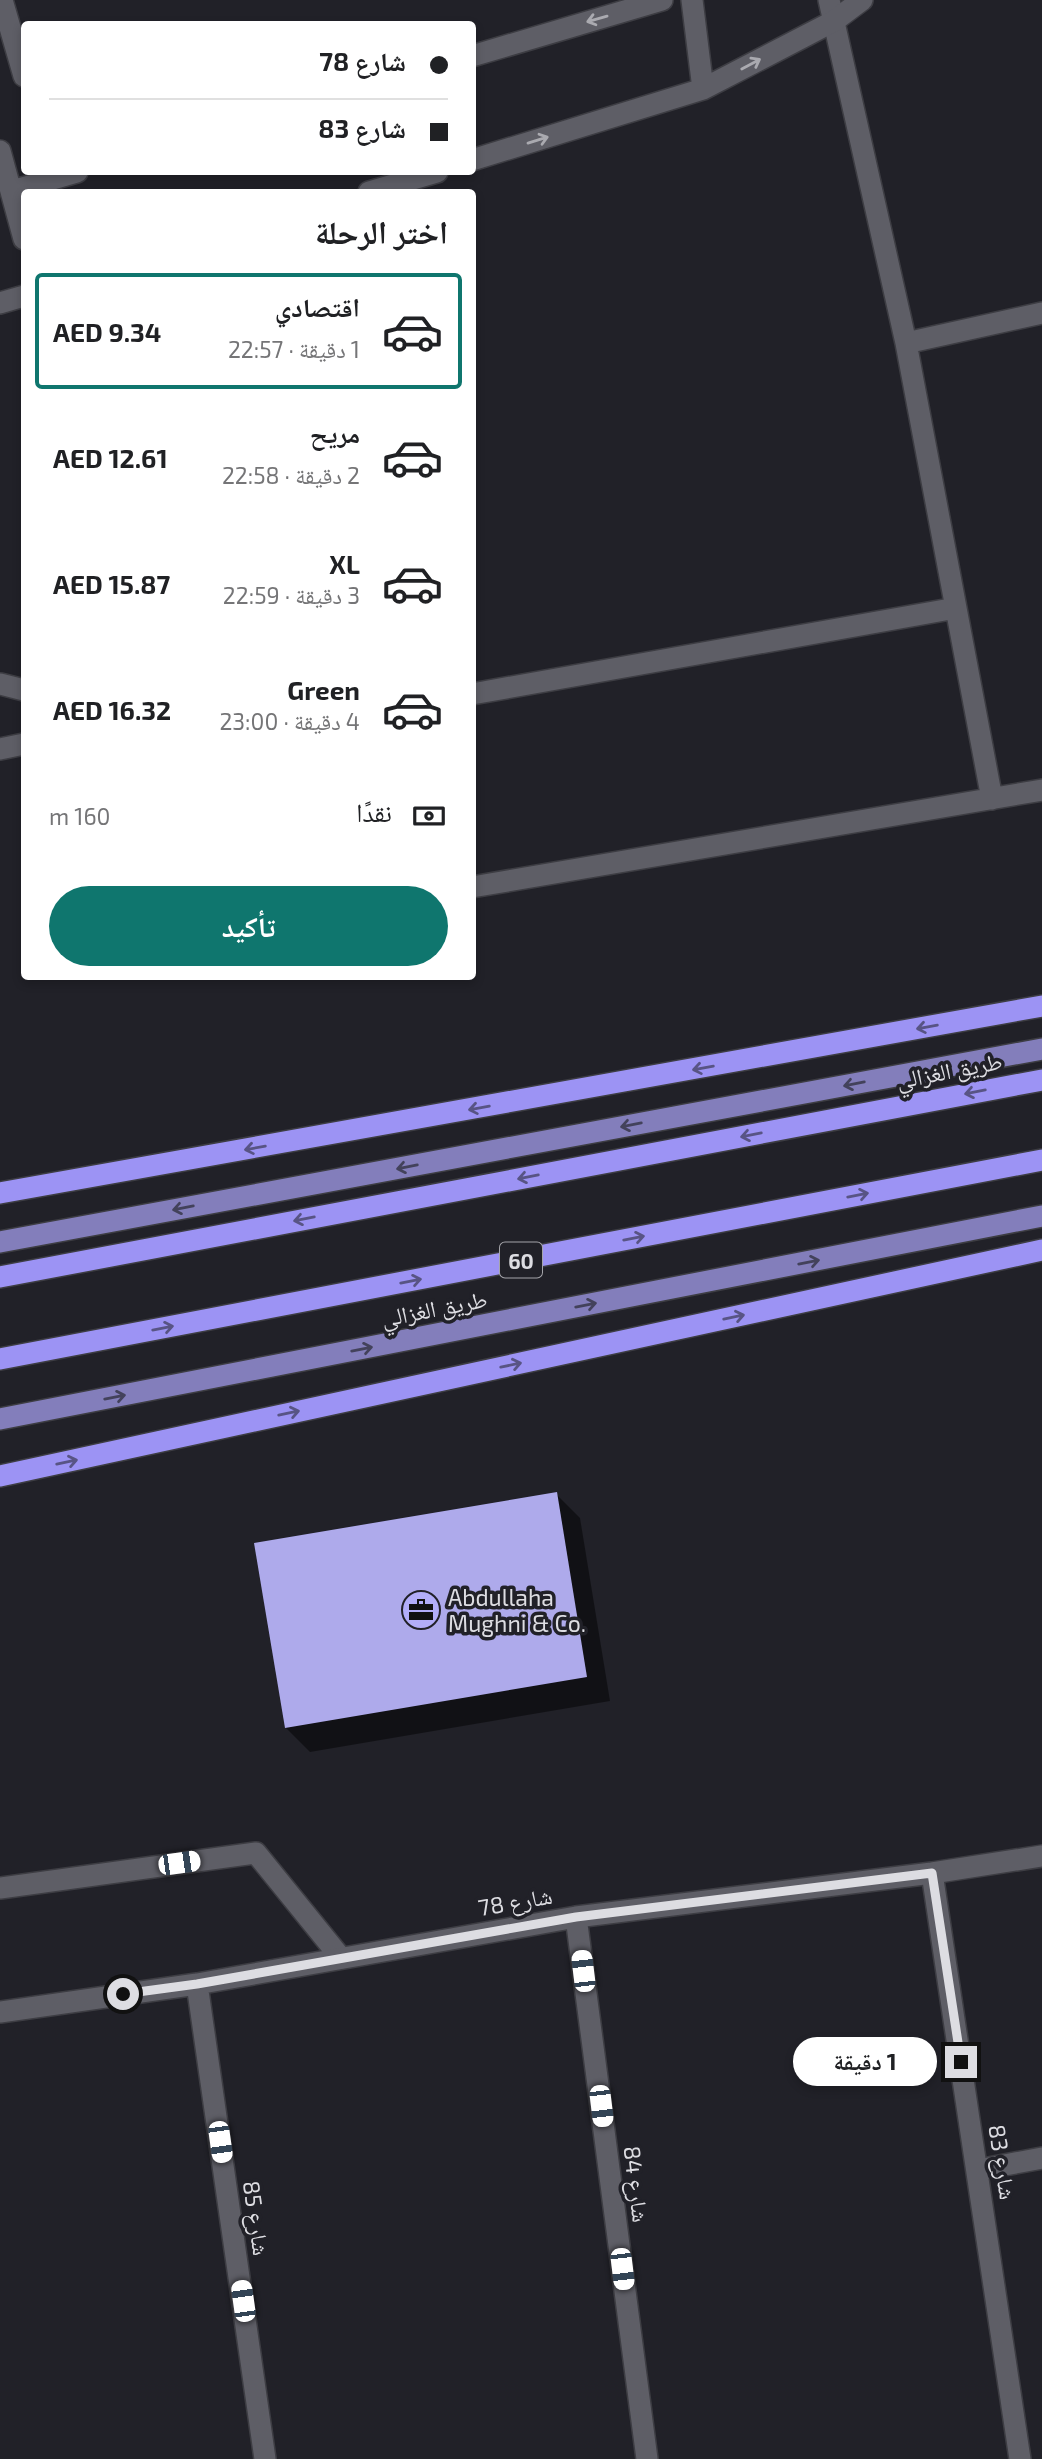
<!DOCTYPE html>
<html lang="ar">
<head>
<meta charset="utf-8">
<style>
	body { margin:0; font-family:"Exo 2","Noto Naskh Arabic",sans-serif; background:#f2f2f2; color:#202124; direction:rtl; height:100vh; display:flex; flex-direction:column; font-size:26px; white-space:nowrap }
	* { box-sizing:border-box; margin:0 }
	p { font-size:23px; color:#757577 }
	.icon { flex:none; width:38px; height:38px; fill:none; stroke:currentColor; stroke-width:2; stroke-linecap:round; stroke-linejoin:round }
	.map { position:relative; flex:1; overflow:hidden; direction:ltr }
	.sheet { position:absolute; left:21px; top:189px; width:455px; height:791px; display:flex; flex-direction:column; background:#fff; border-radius:7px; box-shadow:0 4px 10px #0003; direction:rtl }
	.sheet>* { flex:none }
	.top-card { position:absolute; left:21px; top:21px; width:455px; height:154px; border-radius:7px; box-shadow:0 4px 10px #0003; direction:rtl; display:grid; align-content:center; height:154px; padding:0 28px; background:#fff }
	.end { position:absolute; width:32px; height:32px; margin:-16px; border:9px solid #dddde2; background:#111; box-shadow:0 0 0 4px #111 }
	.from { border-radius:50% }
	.bubble { position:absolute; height:49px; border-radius:24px; background:#fff; box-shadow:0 4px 10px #0003; font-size:23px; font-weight:700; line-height:49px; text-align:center; direction:rtl }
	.car { position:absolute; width:21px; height:42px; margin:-21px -10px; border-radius:9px; box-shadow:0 0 5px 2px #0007; background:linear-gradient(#fff 24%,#345 0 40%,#fff 0 76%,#345 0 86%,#fff 0) }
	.top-card b { display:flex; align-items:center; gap:24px; height:66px; font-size:26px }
	.top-card b+b { border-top:2px solid #e0e0e0 }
	.top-card i { width:18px; height:18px; background:#202124 }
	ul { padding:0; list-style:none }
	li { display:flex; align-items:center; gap:21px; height:116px; margin:0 14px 10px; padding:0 14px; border:4px solid transparent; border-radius:7px }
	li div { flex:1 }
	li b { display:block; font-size:26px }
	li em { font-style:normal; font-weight:700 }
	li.on { border-color:#0f766e }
	li>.icon { width:63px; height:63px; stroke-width:1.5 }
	h2 { padding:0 28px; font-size:32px; line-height:84px }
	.pay { display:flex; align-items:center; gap:18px; height:77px; padding:0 28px; font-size:26px }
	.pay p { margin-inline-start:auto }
	.action { display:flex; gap:14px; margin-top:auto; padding:14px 28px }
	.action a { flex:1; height:80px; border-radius:42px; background:#0f766e; color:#fff; font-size:28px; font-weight:700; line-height:80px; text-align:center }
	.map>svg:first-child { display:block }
	.shadow { fill:#0007 }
	.building { fill:#aeaaeb }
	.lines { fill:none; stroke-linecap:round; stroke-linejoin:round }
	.lane-casing { stroke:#3d3d43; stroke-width:24 }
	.street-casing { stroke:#3d3d43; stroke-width:24 }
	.primary-casing { stroke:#3d3d43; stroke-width:24 }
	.highway-casing { stroke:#3d3d43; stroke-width:24 }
	.lane { stroke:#5e5e66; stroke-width:21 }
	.street { stroke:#5e5e66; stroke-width:21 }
	.primary { stroke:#837ebb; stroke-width:21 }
	.highway { stroke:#9c93f4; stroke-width:21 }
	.oneway { stroke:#aaaab0 }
	.oneway2 { stroke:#585484 }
	.oneway3 { stroke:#43425b }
	.route { stroke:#dddde2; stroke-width:9 }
	.labels { text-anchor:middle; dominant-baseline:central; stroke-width:7; stroke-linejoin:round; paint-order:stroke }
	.shield { fill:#212128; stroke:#a5a5aa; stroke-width:2 }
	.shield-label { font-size:21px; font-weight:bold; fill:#dddde2 }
	.street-label { font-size:23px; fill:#dddde2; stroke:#212128 }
	.poi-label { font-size:23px; fill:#dddde2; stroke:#212128; text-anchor:start }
</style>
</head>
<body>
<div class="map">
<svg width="1042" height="2459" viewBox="0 0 1042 2459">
	<rect width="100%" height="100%" fill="#212128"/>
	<!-- shadow -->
	<path class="shadow" d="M556,1494l24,24 30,183 -300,51 -24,-24z"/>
	<!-- building -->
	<path class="building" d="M557,1492l30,185 -302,51 -31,-185z"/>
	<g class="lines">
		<defs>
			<path id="lane" d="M829,0l77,343 86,456
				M0,303l24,-7
				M906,343l136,-30
				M0,684l24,6
				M472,694l484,-86
				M0,749l24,-5
				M472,887l570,-97
				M0,1888l256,-35 85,105
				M978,2170l64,-12"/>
			<path id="street" d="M2,0l22,76
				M692,0l11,89
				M472,56l190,-56
				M0,151l24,88
				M472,160l231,-71 131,-68 28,-21
				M12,191l65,-19
				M369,192l68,-20
				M932,1873l88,586
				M576,1917l71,542
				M197,1984l68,475
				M0,2012l197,-28 379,-67 356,-44 110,-17"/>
			<path id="primary" d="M0,1242l1042,-193
				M0,1419l1042,-203"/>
			<path id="highway" d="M0,1193l1042,-187
				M0,1277l1042,-197
				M0,1359l1042,-199
				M0,1476l1042,-226"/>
		</defs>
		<!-- lane casing -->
		<use href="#lane" class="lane-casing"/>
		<!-- street casing -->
		<use href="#street" class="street-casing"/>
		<!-- primary casing -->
		<use href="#primary" class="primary-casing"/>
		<!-- highway casing -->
		<use href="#highway" class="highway-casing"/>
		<!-- lane -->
		<use href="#lane" class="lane"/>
		<!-- street -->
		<use href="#street" class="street"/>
		<!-- primary -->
		<use href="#primary" class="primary"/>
		<!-- highway -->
		<use href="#highway" class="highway"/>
	</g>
	<!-- one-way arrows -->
	<defs><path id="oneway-shaft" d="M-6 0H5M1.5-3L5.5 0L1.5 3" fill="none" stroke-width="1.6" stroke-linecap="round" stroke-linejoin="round" transform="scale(1.75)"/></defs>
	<g class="oneway">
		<use href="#oneway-shaft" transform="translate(597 19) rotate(164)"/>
		<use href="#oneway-shaft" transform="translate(751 64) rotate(-28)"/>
		<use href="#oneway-shaft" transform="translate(538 140) rotate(-17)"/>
	</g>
	<g class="oneway2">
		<use href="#oneway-shaft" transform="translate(927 1027) rotate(170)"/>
		<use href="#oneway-shaft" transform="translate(703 1068) rotate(170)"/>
		<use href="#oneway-shaft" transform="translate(975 1092) rotate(169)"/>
		<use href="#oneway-shaft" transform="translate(479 1108) rotate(170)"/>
		<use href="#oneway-shaft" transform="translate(751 1135) rotate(169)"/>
		<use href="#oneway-shaft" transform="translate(255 1148) rotate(170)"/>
		<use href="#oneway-shaft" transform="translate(528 1177) rotate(169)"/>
		<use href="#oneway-shaft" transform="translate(858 1195) rotate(-11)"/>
		<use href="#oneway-shaft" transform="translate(304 1219) rotate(169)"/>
		<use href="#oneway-shaft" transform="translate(634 1238) rotate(-11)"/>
		<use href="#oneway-shaft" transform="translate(411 1281) rotate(-11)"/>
		<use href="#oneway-shaft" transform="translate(734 1317) rotate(-12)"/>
		<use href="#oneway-shaft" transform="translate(163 1328) rotate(-11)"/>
		<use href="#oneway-shaft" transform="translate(511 1365) rotate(-12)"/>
		<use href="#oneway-shaft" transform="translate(289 1413) rotate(-12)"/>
		<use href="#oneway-shaft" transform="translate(67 1462) rotate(-12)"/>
	</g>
	<g class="oneway3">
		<use href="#oneway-shaft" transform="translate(854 1084) rotate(169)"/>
		<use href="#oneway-shaft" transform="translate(631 1125) rotate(169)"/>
		<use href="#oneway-shaft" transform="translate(407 1167) rotate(169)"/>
		<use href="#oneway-shaft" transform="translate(183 1208) rotate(169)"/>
		<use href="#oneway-shaft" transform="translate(809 1262) rotate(-11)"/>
		<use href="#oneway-shaft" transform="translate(586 1305) rotate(-11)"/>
		<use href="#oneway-shaft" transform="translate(362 1349) rotate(-11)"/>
		<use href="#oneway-shaft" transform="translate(115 1397) rotate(-11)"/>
	</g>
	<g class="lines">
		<!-- route -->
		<path class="route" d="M123,1994l74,-10 379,-67 356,-44 29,189"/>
	</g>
	<!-- icons -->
	<defs>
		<symbol id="office-disc" viewBox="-11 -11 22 22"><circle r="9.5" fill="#b2adf9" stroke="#212128"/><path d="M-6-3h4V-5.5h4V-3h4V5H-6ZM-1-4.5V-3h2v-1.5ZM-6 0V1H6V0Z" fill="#111"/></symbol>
	</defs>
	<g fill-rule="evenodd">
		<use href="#office-disc" x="399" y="1588" width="44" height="44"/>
	</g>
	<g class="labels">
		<!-- shield labels -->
		<rect class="shield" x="500" y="1242.5" width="42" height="35" rx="5"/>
		<g class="shield-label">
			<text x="521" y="1260">60</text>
		</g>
		<!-- street labels -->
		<g class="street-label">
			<text transform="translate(949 1070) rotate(-11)">طريق الغزالي</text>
			<text transform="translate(434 1308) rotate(-11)">طريق الغزالي</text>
			<text transform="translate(515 1901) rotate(-10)">شارع 78</text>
			<text transform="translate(1003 2162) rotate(81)">شارع 83</text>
			<text transform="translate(637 2184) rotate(83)">شارع 84</text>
			<text transform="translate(257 2218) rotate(82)">شارع 85</text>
		</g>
		<!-- poi labels -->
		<g class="poi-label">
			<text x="448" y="1597">Abdullaha<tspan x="448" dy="26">Mughni &amp; Co.</tspan></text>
		</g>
	</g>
</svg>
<i class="end from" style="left:123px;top:1994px"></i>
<i class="end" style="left:961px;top:2062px"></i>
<div class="bubble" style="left:793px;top:2037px;width:144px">1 دقيقة</div>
<i class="car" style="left:179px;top:1863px;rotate:82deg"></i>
<i class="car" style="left:583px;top:1971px;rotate:353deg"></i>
<i class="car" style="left:601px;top:2106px;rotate:173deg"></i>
<i class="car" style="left:220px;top:2142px;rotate:172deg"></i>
<i class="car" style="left:622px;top:2269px;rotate:173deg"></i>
<i class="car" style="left:243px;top:2301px;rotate:352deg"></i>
<div class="top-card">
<b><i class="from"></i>شارع 78</b>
<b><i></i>شارع 83</b>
</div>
<section class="sheet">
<h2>اختر الرحلة</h2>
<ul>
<li class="on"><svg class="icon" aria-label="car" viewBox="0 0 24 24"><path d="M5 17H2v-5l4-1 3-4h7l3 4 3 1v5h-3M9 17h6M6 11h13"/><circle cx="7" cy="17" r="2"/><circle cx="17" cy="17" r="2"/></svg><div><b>اقتصادي</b><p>1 دقيقة · 22:57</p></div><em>AED 9.34</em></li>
<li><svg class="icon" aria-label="car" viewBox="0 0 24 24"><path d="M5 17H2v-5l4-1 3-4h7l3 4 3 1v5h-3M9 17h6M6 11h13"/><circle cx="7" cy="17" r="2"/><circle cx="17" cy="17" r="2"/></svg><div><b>مريح</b><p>2 دقيقة · 22:58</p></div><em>AED 12.61</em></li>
<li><svg class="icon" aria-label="car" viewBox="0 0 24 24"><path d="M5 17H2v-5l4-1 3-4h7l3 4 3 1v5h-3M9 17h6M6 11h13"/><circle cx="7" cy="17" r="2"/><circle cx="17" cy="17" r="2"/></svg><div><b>XL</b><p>3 دقيقة · 22:59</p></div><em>AED 15.87</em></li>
<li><svg class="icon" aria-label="car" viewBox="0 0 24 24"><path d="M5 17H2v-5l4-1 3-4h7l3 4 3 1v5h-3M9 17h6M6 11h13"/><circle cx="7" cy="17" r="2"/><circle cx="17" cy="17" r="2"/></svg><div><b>Green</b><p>4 دقيقة · 23:00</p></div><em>AED 16.32</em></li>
</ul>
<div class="pay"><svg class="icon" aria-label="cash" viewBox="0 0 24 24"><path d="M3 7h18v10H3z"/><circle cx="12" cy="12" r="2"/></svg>نقدًا<p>160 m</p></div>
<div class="action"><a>تأكيد</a></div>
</section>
</div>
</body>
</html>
